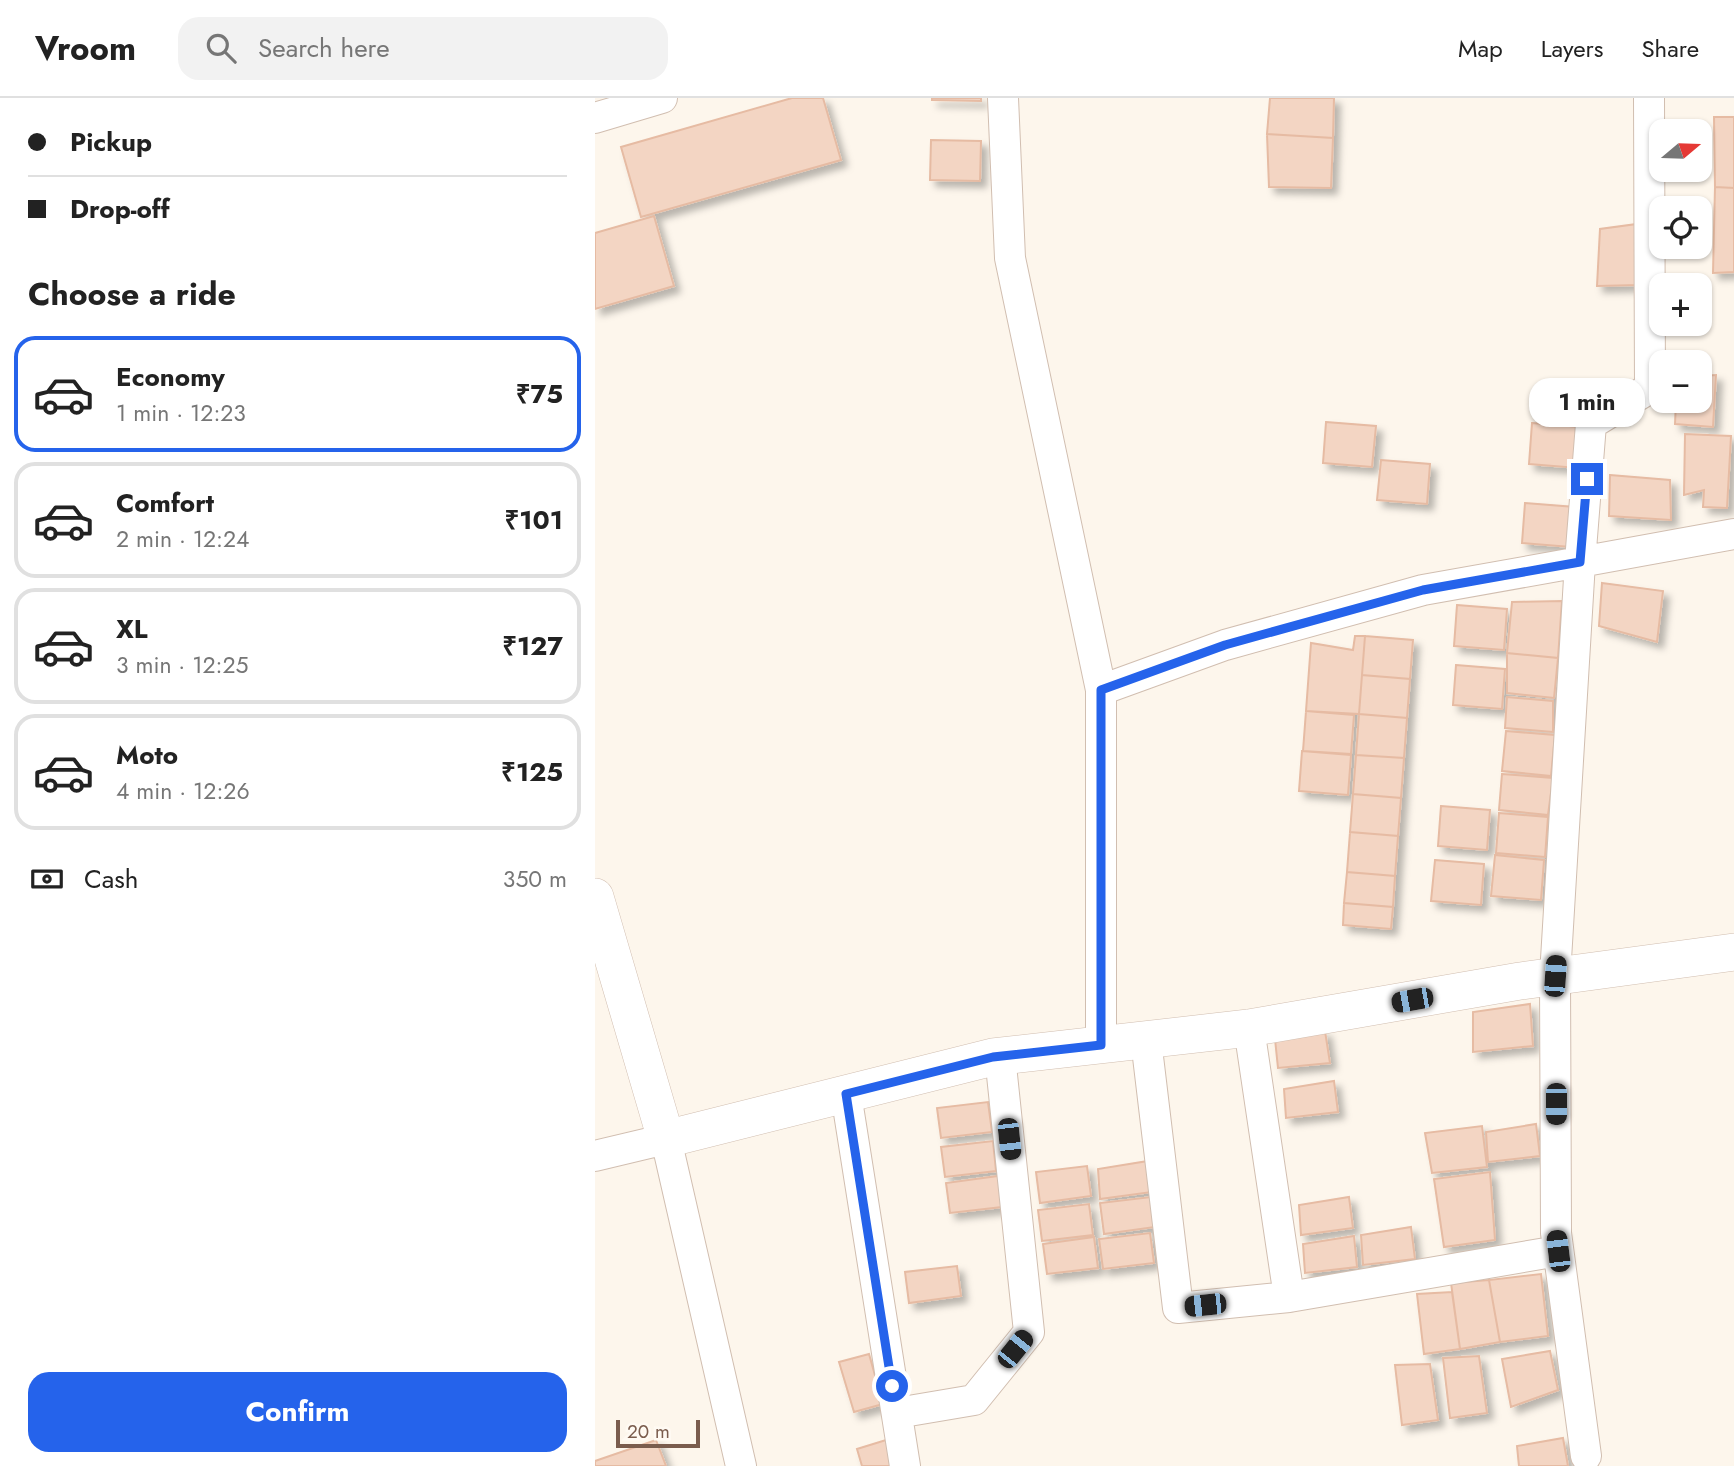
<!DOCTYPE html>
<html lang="en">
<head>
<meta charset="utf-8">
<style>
	body { margin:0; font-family:Jost,sans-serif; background:#f2f2f2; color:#222; height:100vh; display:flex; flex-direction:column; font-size:26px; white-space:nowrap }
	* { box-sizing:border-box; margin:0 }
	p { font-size:23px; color:#767676 }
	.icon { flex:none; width:38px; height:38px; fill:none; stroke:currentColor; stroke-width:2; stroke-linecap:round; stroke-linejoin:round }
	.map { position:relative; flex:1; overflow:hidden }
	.side { display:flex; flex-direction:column; background:#fff; width:595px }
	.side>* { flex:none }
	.top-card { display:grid; align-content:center; height:154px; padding:0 28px; background:#fff }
	.needle { width:46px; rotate:71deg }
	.tools { position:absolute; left:1054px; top:21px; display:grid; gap:14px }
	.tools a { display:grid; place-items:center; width:63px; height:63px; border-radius:14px; background:#fff; box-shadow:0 2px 5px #0004; font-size:35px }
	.scale { position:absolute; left:21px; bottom:18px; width:84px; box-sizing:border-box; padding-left:7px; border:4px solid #7a5c4d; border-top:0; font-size:19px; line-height:24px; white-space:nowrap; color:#7a5c4d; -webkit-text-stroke:5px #fffaf3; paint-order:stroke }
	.end { position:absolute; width:32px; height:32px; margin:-16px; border:9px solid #2563eb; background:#fff; box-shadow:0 0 0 4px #fff }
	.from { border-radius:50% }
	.bubble { position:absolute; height:49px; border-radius:21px; background:#fff; box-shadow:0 2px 5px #0004; font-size:23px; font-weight:700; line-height:49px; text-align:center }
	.car { position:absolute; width:21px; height:42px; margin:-21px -10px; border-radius:9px; box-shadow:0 0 5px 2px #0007; background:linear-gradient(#222 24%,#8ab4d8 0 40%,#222 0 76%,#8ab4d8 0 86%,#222 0) }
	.top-card b { display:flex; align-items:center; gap:24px; height:66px; font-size:26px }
	.top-card b+b { border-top:2px solid #e0e0e0 }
	.top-card i { width:18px; height:18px; background:#222 }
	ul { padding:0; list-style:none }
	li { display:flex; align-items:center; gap:21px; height:116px; margin:0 14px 10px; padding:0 14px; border:4px solid #e0e0e0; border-radius:21px }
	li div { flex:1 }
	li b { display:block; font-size:26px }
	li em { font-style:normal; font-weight:700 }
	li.active { border-color:#2563eb }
	li>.icon { width:63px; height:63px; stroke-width:1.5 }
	h2 { padding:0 28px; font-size:32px; line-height:84px }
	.pay { display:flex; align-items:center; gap:18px; height:77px; padding:0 28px; font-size:26px }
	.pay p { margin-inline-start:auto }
	.button { display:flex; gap:14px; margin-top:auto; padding:14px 28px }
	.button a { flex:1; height:80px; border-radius:21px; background:#2563eb; color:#fff; font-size:28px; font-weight:700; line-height:80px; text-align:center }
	header { display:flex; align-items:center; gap:42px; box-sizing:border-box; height:98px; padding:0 35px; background:#fff; border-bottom:2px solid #e0e0e0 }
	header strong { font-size:33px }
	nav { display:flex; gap:38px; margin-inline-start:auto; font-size:24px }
	.search { width:490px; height:63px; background:#f2f2f2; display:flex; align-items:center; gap:18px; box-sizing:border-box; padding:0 24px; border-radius:21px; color:#767676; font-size:26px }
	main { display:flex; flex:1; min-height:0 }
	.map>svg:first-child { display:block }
	.building { fill:#f3d5c3; stroke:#e6bba3; stroke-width:2; filter:url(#shadow) }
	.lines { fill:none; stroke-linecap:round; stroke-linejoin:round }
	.minor-casing { stroke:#d1beb0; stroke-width:32 }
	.tertiary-casing { stroke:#d1beb0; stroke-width:38 }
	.minor { stroke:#fff; stroke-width:30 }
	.tertiary { stroke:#fff; stroke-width:37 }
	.route { stroke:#2563eb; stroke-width:9 }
</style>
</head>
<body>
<header>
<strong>Vroom</strong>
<div class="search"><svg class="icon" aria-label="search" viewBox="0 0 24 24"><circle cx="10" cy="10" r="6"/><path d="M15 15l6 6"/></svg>Search here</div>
<nav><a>Map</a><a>Layers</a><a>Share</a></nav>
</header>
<main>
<section class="side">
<div class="top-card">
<b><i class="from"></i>Pickup</b>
<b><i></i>Drop-off</b>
</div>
<h2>Choose a ride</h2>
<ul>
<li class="active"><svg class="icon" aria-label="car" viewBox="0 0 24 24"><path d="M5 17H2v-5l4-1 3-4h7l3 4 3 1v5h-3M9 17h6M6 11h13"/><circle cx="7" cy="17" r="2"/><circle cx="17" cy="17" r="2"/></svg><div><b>Economy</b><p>1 min · 12:23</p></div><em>₹75</em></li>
<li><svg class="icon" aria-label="car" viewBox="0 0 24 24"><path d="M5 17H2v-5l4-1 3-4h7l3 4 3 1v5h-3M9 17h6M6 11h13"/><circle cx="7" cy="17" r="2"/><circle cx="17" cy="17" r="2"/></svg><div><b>Comfort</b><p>2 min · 12:24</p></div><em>₹101</em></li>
<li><svg class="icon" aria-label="car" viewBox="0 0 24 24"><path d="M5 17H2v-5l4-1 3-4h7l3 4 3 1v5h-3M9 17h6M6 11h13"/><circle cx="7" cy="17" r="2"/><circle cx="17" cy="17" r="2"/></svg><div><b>XL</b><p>3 min · 12:25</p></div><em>₹127</em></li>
<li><svg class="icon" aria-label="car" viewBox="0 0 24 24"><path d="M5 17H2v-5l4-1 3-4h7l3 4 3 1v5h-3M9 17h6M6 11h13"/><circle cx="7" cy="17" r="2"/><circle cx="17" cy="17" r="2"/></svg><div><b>Moto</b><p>4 min · 12:26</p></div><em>₹125</em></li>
</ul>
<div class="pay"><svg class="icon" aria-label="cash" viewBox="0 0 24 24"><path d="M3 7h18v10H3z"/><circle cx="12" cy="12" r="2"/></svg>Cash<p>350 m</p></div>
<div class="button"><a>Confirm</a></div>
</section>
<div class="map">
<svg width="1139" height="1368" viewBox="0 0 1139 1368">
	<defs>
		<filter id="shadow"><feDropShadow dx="6" dy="6" stdDeviation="3.5" flood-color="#0004"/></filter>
	</defs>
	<rect width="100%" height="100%" fill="#fdf6ec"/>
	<!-- building -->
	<path class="building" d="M197,0h31l18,62 -200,57 -20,-70z
		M337,0h49v3l-49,-1z
		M675,0h64l-1,40 -66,-4z
		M1119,19h20v71l-19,-1z
		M672,36l66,4 -2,50 -62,-1z
		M336,42l50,1 -1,40 -50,-1z
		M1120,89l19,1v84l-21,1z
		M59,118l20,70 -79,23v-76z
		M1042,126l2,61 -42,1 3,-57z
		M1121,277l-3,52 -38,-3 1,-23h23v-25z
		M731,324l50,4 -4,41 -49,-4z
		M937,325l49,4 -3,41 -49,-4z
		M1090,336l46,2 -4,72 -24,-1 1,-17 -20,5z
		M786,362l49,4 -3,40 -50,-4z
		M1015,377l60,5 1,40 -62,-4z
		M930,405l50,4 -4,40 -49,-4z
		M1007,485l61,8 -6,51 -58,-16z
		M967,503l-4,57 -51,-5 5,-51z
		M862,507l50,4 -3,41 -50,-4z
		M760,538h10l-6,78 -53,-3 5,-68 42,7z
		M770,538l48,4 -3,39 -48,-4z
		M912,555l51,5 -4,40 -47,-5z
		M861,567l49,4 -3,40 -49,-4z
		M767,577l48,4 -3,39 -48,-4z
		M912,599l46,4v31l-48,-4z
		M711,613l48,4 -3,39 -48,-3z
		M764,616l48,4 -3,40 -48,-3z
		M911,633l49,4 -4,41 -49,-5z
		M707,653l49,4 -3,40 -49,-4z
		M761,657l48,3 -3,40 -48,-4z
		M907,676l51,4 -5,37 -49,-5z
		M758,696l48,4 -3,38 -48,-4z
		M846,708l49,4 -3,40 -49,-4z
		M904,715l49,4 -3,40 -49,-4z
		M755,734l48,4 -3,40 -48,-4z
		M900,757l49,5 -3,40 -50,-4z
		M840,762l49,4 -3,41 -50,-4z
		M752,774l48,4 -2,31 -49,-4z
		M749,805l49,4 -2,22 -48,-4z
		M935,906l3,42 -60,6v-40z
		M730,933l5,32 -52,5 -3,-29z
		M739,983l4,31 -52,6 -2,-29z
		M393,1004l4,30 -51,6 -4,-30z
		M941,1026l4,32 -52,6 -2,-30z
		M887,1028l5,41 -55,6 -7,-40z
		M398,1043l3,30 -51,6 -4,-30z
		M553,1063l4,31 -52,7 -2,-30z
		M492,1068l4,30 -51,7 -4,-31z
		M895,1074l5,68 -51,7 -10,-68z
		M403,1078l4,31 -52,6 -4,-30z
		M556,1099l4,30 -51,7 -4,-31z
		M754,1099l4,31 -52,7 -2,-30z
		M494,1106l4,31 -51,6 -4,-31z
		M816,1129l4,32 -52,6 -2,-30z
		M555,1135l4,30 -51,6 -4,-30z
		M759,1138l3,31 -52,6 -2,-29z
		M499,1139l4,31 -51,6 -4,-30z
		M362,1168l4,30 -52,7 -4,-31z
		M946,1176l7,62 -48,6 -11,-62z
		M894,1182l11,62 -40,7 -9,-66z
		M857,1194l8,57 -36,5 -7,-60z
		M955,1253l8,39 -47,17 -9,-48z
		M274,1256l14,50 -29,8 -15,-50z
		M884,1258l8,57 -37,5 -7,-60z
		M835,1266l8,56 -36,5 -7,-60z
		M968,1340l5,28h-49l-2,-20z
		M61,1342l10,26h-71v-5z
		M291,1342l7,26h-31l-5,-17z"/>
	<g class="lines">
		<defs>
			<path id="minor" d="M408,0l7,160 91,432
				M0,20l67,-20
				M551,942l32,268 111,-11 -40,-269
				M506,947v-355l124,-45 198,-55 157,-28 11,-138 59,-36 -1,-290
				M251,996l59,372
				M0,1058l71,-17 75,327
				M694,1199l269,-46
				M302,1315l77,-13 55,-68 -29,-276
				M991,1358l-30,-223 -1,-257 25,-414 154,-28"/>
			<path id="tertiary" d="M0,799l71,242 327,-82 256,-29 271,-47 214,-29"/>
		</defs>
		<!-- minor casing -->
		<use href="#minor" class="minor-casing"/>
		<!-- tertiary casing -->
		<use href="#tertiary" class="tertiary-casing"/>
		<!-- minor -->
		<use href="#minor" class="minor"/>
		<!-- tertiary -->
		<use href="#tertiary" class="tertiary"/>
	</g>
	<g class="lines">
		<!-- route -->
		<path class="route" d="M297,1288l-46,-292 147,-37 108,-12v-355l124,-45 198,-55 157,-28 7,-83"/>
	</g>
</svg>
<div class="tools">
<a><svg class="needle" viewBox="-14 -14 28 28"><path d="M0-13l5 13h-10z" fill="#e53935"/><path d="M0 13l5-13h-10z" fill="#767676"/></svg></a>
<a><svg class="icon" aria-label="locate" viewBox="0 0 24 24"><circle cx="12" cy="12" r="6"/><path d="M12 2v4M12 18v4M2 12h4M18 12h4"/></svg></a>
<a>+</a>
<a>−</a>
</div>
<div class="scale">20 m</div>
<i class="end from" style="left:297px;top:1288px"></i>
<i class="end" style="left:992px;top:381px"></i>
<div class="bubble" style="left:934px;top:280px;width:116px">1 min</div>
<i class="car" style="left:960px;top:878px;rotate:4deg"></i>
<i class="car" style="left:817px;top:902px;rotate:260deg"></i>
<i class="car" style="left:961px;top:1006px;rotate:180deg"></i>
<i class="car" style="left:414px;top:1041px;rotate:174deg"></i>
<i class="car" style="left:963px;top:1153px;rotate:353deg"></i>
<i class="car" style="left:610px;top:1207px;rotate:264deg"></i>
<i class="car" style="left:420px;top:1251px;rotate:39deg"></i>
</div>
</main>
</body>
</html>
